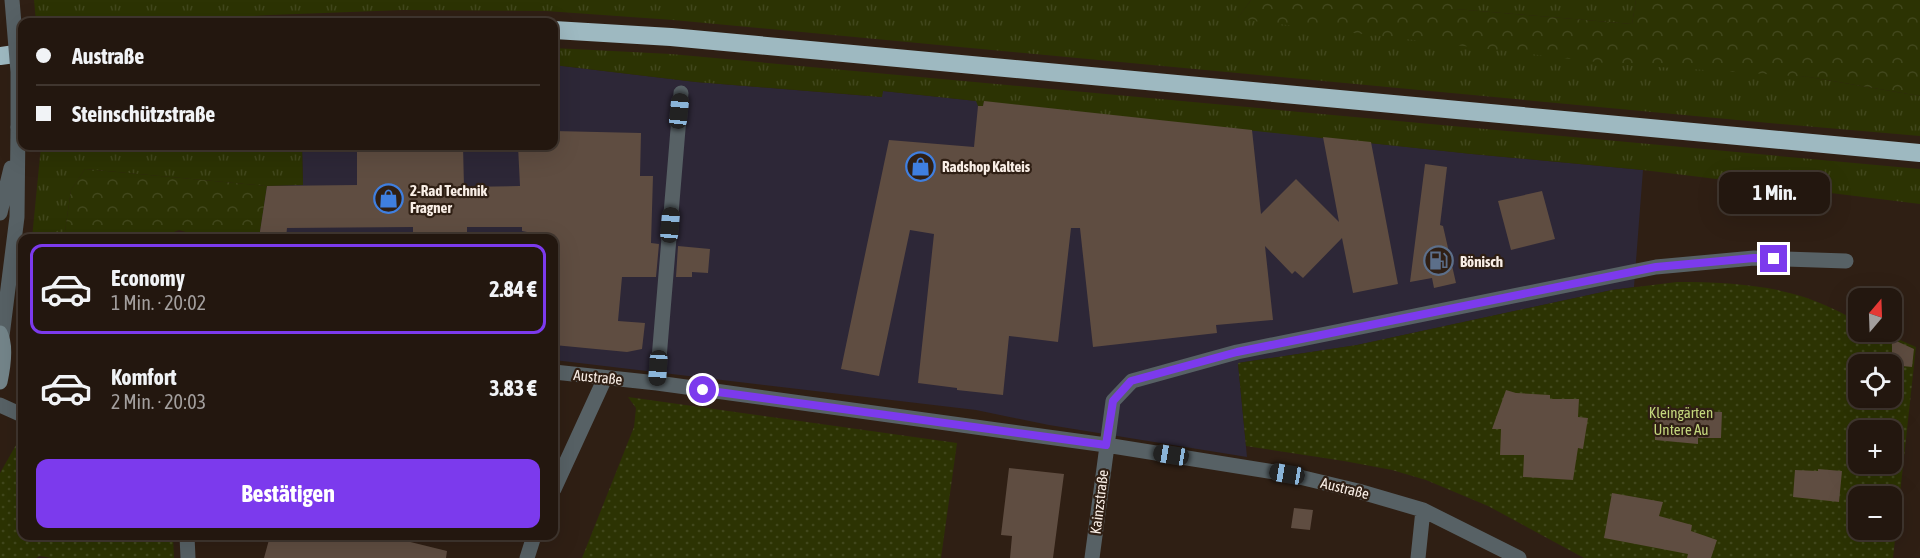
<!DOCTYPE html>
<html lang="de">
<head>
<meta charset="utf-8">
<style>
	body { margin:0; font-family:"Asap Condensed",sans-serif; background:#2f241d; color:#f1f3f6; height:100vh; display:flex; flex-direction:column; font-size:22px; white-space:nowrap }
	* { box-sizing:border-box; margin:0 }
	p { font-size:20px; color:#a39f9e }
	.icon { flex:none; width:33px; height:33px; fill:none; stroke:currentColor; stroke-width:2; stroke-linecap:round; stroke-linejoin:round }
	.map { position:relative; flex:1; overflow:hidden }
	.panel { position:absolute; left:18px; top:234px; width:540px; height:306px; display:flex; flex-direction:column; background:#23170f; border-radius:12px; box-shadow:0 6px 24px #0002,0 0 0 2px #40362f }
	.panel>* { flex:none }
	.top-card { position:absolute; left:18px; top:18px; width:540px; height:132px; border-radius:12px; box-shadow:0 6px 24px #0002,0 0 0 2px #40362f; display:grid; align-content:center; height:132px; padding:0 18px; background:#23170f }
	.needle { width:39px; rotate:19deg }
	.controls { position:absolute; left:1848px; top:288px; display:grid; gap:12px }
	.controls a { display:grid; place-items:center; width:54px; height:54px; border-radius:12px; background:#23170f; box-shadow:0 6px 24px #0002,0 0 0 2px #40362f; font-size:30px }
	.end { position:absolute; width:27px; height:27px; margin:-14px; border:8px solid #7c3aed; background:#fff; box-shadow:0 0 0 3px #fff }
	.from { border-radius:50% }
	.bubble { position:absolute; height:42px; border-radius:12px; background:#23170f; box-shadow:0 6px 24px #0002,0 0 0 2px #40362f; font-size:20px; font-weight:700; line-height:42px; text-align:center }
	.car { position:absolute; width:18px; height:36px; margin:-18px -9px; border-radius:8px; box-shadow:0 0 4px 2px #0007; background:linear-gradient(#222 24%,#8ab4d8 0 40%,#222 0 76%,#8ab4d8 0 86%,#222 0) }
	.top-card b { display:flex; align-items:center; gap:21px; height:57px; font-size:22px }
	.top-card b+b { border-top:2px solid #40362f }
	.top-card i { width:15px; height:15px; background:#f1f3f6 }
	ul { padding:10px 0 0; list-style:none }
	li { display:flex; align-items:center; gap:18px; height:90px; margin:0 12px 9px; padding:0 6px; border:3px solid transparent; border-radius:12px }
	li div { flex:1 }
	li b { display:block; font-size:22px }
	li em { font-style:normal; font-weight:700 }
	li.current { border-color:#7c3aed }
	li>.icon { width:54px; height:54px; stroke-width:1.5 }
	.button { display:flex; gap:12px; margin-top:auto; padding:12px 18px }
	.button a { flex:1; height:69px; border-radius:12px; background:#7c3aed; color:#fff; font-size:24px; font-weight:700; line-height:69px; text-align:center }
	.map>svg:first-child { display:block }
	.commercial { fill:#2d2737 }
	.grass { fill:url(#grass-tufts) }
	.forest { fill:url(#forest-crowns) }
	.park { fill:url(#park-dots); fill-rule:evenodd }
	.building { fill:#5f4d41 }
	.lines { fill:none; stroke-linecap:round; stroke-linejoin:round }
	.street { stroke:#576165; stroke-width:15 }
	.secondary { stroke:#74858a; stroke-width:15 }
	.highway { stroke:#9eb9c1; stroke-width:18 }
	.street-bridge { stroke:#576165; stroke-width:15 }
	.route { stroke:#7c3aed; stroke-width:8 }
	.labels { text-anchor:middle; dominant-baseline:central; stroke-width:4.5; stroke-linejoin:round; paint-order:stroke }
	.poi-label { font-size:15px; font-weight:bold; fill:#f9eee6; stroke:#2f1f14; text-anchor:start }
	.street-label { font-size:15px; fill:#f9eee6; stroke:#2f1f14 }
	.park-label { font-size:15px; fill:#c4d77d; stroke:#2f1f14 }
</style>
</head>
<body>
<div class="map">
<svg width="1920" height="558" viewBox="0 0 1920 558">
	<defs>
		<pattern id="grass-tufts" width="24" height="20" patternUnits="userSpaceOnUse" patternTransform="scale(1.5)"><rect width="24" height="20" fill="#2c3303"/><path d="M3 7l-1-3M5 7V3M7 7l1-3M15 17l-1-3M17 17v-4M19 17l1-3" fill="none" stroke="#41471c"/></pattern>
		<pattern id="forest-crowns" width="20" height="18" patternUnits="userSpaceOnUse" patternTransform="scale(1.5)"><rect width="20" height="18" fill="#2c3303"/><path d="M2 6a3 3 0 1 1 6 0M12 15a3 3 0 1 1 6 0" fill="none" stroke="#41471c"/></pattern>
		<pattern id="park-dots" width="8" height="8" patternUnits="userSpaceOnUse" patternTransform="scale(1.5)"><rect width="8" height="8" fill="#2c3303"/><path d="M2 2h.1M6 6h.1" fill="none" stroke="#41471c" stroke-width="1.8" stroke-linecap="round"/></pattern>
	</defs>
	<rect width="100%" height="100%" fill="#2f1f14"/>
	<!-- commercial -->
	<path class="commercial" d="M554,65l142,17 185,15 2,-6 94,10 6,5 1,-5 488,53 171,16 -9,117 -22,3 -255,55 -119,18 9,94 -198,-32 -73,-15 -422,-50v-122h-295l8,-52 36,-1 -1,-39h252z"/>
	<!-- grass -->
	<path class="grass" d="M34,0h1217l-13,18 571,59 111,19v40l-139,-12 -1108,-104 -127,-9 -143,-1 -132,5 -119,7h-116z
		M1456,0h180l-4,24 -177,-15z
		M554,48l117,6 1249,115v35l-277,-34 -171,-16 -488,-52 -1,4h-5l-2,-5 -93,-10 -1,6 -186,-15 -142,-17z
		M41,146h261l1,39 -36,1 -182,-17 -14,21 -7,48h-32z"/>
	<!-- forest -->
	<path class="forest" d="M1251,0h205v9l176,15 4,-24h284v96l-111,-19 -196,-13 -376,-45z
		M85,169l182,17 -8,52h-53l-27,-8 -20,8h-95l7,-48z"/>
	<!-- park -->
	<path class="park" d="M1677,282c44,0 88,2 130,16 17,6 35,15 51,23v11h24l34,15 -23,211h-309l-96,-52 -62,-26 -34,-10 -48,-9 -98,-15 -8,-83 119,-18 255,-55zM1858,364h34v34h-34zM1858,430h34v34h-34zM1858,496h34v34h-34z
		M628,397l329,46 -16,115h-359l52,-131 2,-19z
		M20,438h2v98h151l1,22h-123l-11,-2 -4,2h-36v-85z"/>
	<!-- building -->
	<path class="building" d="M984,101l268,29 9,84 35,-35 43,43 -16,-85 48,5 27,142 -45,9 -11,-55 -39,40 -8,-7 -3,3 -27,-28 8,74 -57,5 1,8 -124,14 -13,-119h-9l-13,114 -49,-6 -6,59 -46,-5v-2l-39,-5 16,-149 -24,-4 -31,146 -38,-7 48,-229 85,7 4,-41h5z
		M554,131l87,2 -1,43h13l-2,67 8,1 -3,33h-34l-4,44 27,2 -3,26 -15,3 -73,-7v-107h-28l1,-6 -5,-1v-4h-55v11h-54v-11l-126,1 -1,10h-27l8,-52 90,-1v-39h106l1,41 56,-1 -2,-40h36z
		M1425,164l22,3 -7,58 3,1 13,57 -22,5 -2,-10 -22,4z
		M1542,191l13,48 -44,11 -13,-49z
		M678,246l32,3 -2,24 -16,-1v5h-16z
		M1892,339l22,10 -2,18 -20,-2z
		M1506,390l10,3 34,2v4h29l-1,18 10,1 -5,31 -5,-1 -5,32 -50,-3 1,-22h-24l1,-26h-9z
		M1655,410l67,2 -1,26h-23v6l-43,-4z
		M1009,468l55,6 -11,84h-43l2,-22 -11,-1z
		M1818,469l24,2 -3,31 -46,-5 2,-27 23,1z
		M1612,493l51,9 -4,14 33,9 -1,6 26,9 -6,18h-24l1,-4 -84,-16z
		M1294,508l19,2 -3,20 -19,-2z
		M270,536h116l61,15 -1,7h-182z"/>
	<g class="lines">
		<!-- street -->
		<path class="street" d="M0,213l11,-45
			M2,336l15,-119 1,-90
			M554,372l103,11 449,62 181,29 71,17 65,19 96,48
			M657,383l24,-290
			M0,405l22,10
			M554,489l51,-111
			M187,536l1,22
			M527,558l7,-22
			M1092,558l21,-157 19,-20 105,-29 419,-85 98,-9 92,3
			M1418,558l5,-48"/>
		<!-- secondary -->
		<path class="secondary" d="M0,333c7,13 3,35 0,49"/>
		<!-- highway -->
		<path class="highway" d="M554,30l117,7 1249,116
			M0,56l22,-3"/>
		<!-- street-bridge -->
		<path class="street-bridge" d="M12,0l6,72v55"/>
	</g>
	<g class="lines">
		<!-- route -->
		<path class="route" d="M703,390l403,55 7,-44 18,-20 106,-29 419,-85 98,-9 20,1"/>
	</g>
	<!-- icons -->
	<defs>
		<symbol id="shop-ring" viewBox="-11 -11 22 22"><circle r="9.5" fill="#2f1f14" stroke="#3f7fe0" stroke-width="1.5"/><path d="M-5-2.5h2.3a2.7 3.5 0 0 1 5.4 0H5L5.5 6h-11ZM-1.5-2.5h3a1.5 2.3 0 0 0-3 0Z" fill="#3f7fe0"/></symbol>
		<symbol id="fuel-ring" viewBox="-11 -11 22 22"><circle r="9.5" fill="#2f1f14" stroke="#5c6f8a" stroke-width="1.5"/><path d="M-5.5-6h7V0h2V4h1.3V-2.5L3-4.5l.8-.8L6-3V5H2.5V1h-1V6h-7ZM-4.2-4.7v3.2H.2V-4.7Z" fill="#5c6f8a"/></symbol>
	</defs>
	<g fill-rule="evenodd">
		<use href="#shop-ring" x="904" y="150" width="33" height="33"/>
		<use href="#shop-ring" x="372" y="182" width="33" height="33"/>
		<use href="#fuel-ring" x="1422" y="244" width="33" height="33"/>
	</g>
	<g class="labels">
		<!-- poi labels -->
		<g class="poi-label">
			<text x="942" y="166">Radshop Kalteis</text>
			<text x="410" y="190">2-Rad Technik<tspan x="410" dy="17">Fragner</tspan></text>
			<text x="1460" y="261">Bönisch</text>
		</g>
		<!-- street labels -->
		<g class="street-label">
			<text transform="translate(598 377) rotate(6)">Austraße</text>
			<text transform="translate(1345 488) rotate(14)">Austraße</text>
			<text transform="translate(1099 502) rotate(-83)">Kainzstraße</text>
		</g>
		<!-- park labels -->
		<g class="park-label">
			<text x="1681" y="412">Kleingärten<tspan x="1681" dy="17">Untere Au</tspan></text>
		</g>
	</g>
</svg>
<div class="controls">
<a><svg class="needle" viewBox="-14 -14 28 28"><path d="M0-13l5 13h-10z" fill="#e53935"/><path d="M0 13l5-13h-10z" fill="#a39f9e"/></svg></a>
<a><svg class="icon" aria-label="locate" viewBox="0 0 24 24"><circle cx="12" cy="12" r="6"/><path d="M12 2v4M12 18v4M2 12h4M18 12h4"/></svg></a>
<a>+</a>
<a>−</a>
</div>
<i class="end from" style="left:703px;top:390px"></i>
<i class="end" style="left:1774px;top:259px"></i>
<div class="bubble" style="left:1719px;top:172px;width:111px">1 Min.</div>
<i class="car" style="left:679px;top:111px;rotate:6deg"></i>
<i class="car" style="left:670px;top:225px;rotate:5deg"></i>
<i class="car" style="left:658px;top:368px;rotate:184deg"></i>
<i class="car" style="left:1171px;top:455px;rotate:279deg"></i>
<i class="car" style="left:1287px;top:474px;rotate:280deg"></i>
<div class="top-card">
<b><i class="from"></i>Austraße</b>
<b><i></i>Steinschützstraße</b>
</div>
<section class="panel">
<ul>
<li class="current"><svg class="icon" aria-label="car" viewBox="0 0 24 24"><path d="M5 17H2v-5l4-1 3-4h7l3 4 3 1v5h-3M9 17h6M6 11h13"/><circle cx="7" cy="17" r="2"/><circle cx="17" cy="17" r="2"/></svg><div><b>Economy</b><p>1 Min. · 20:02</p></div><em>2.84 €</em></li>
<li><svg class="icon" aria-label="car" viewBox="0 0 24 24"><path d="M5 17H2v-5l4-1 3-4h7l3 4 3 1v5h-3M9 17h6M6 11h13"/><circle cx="7" cy="17" r="2"/><circle cx="17" cy="17" r="2"/></svg><div><b>Komfort</b><p>2 Min. · 20:03</p></div><em>3.83 €</em></li>
</ul>
<div class="button"><a>Bestätigen</a></div>
</section>
</div>
</body>
</html>
